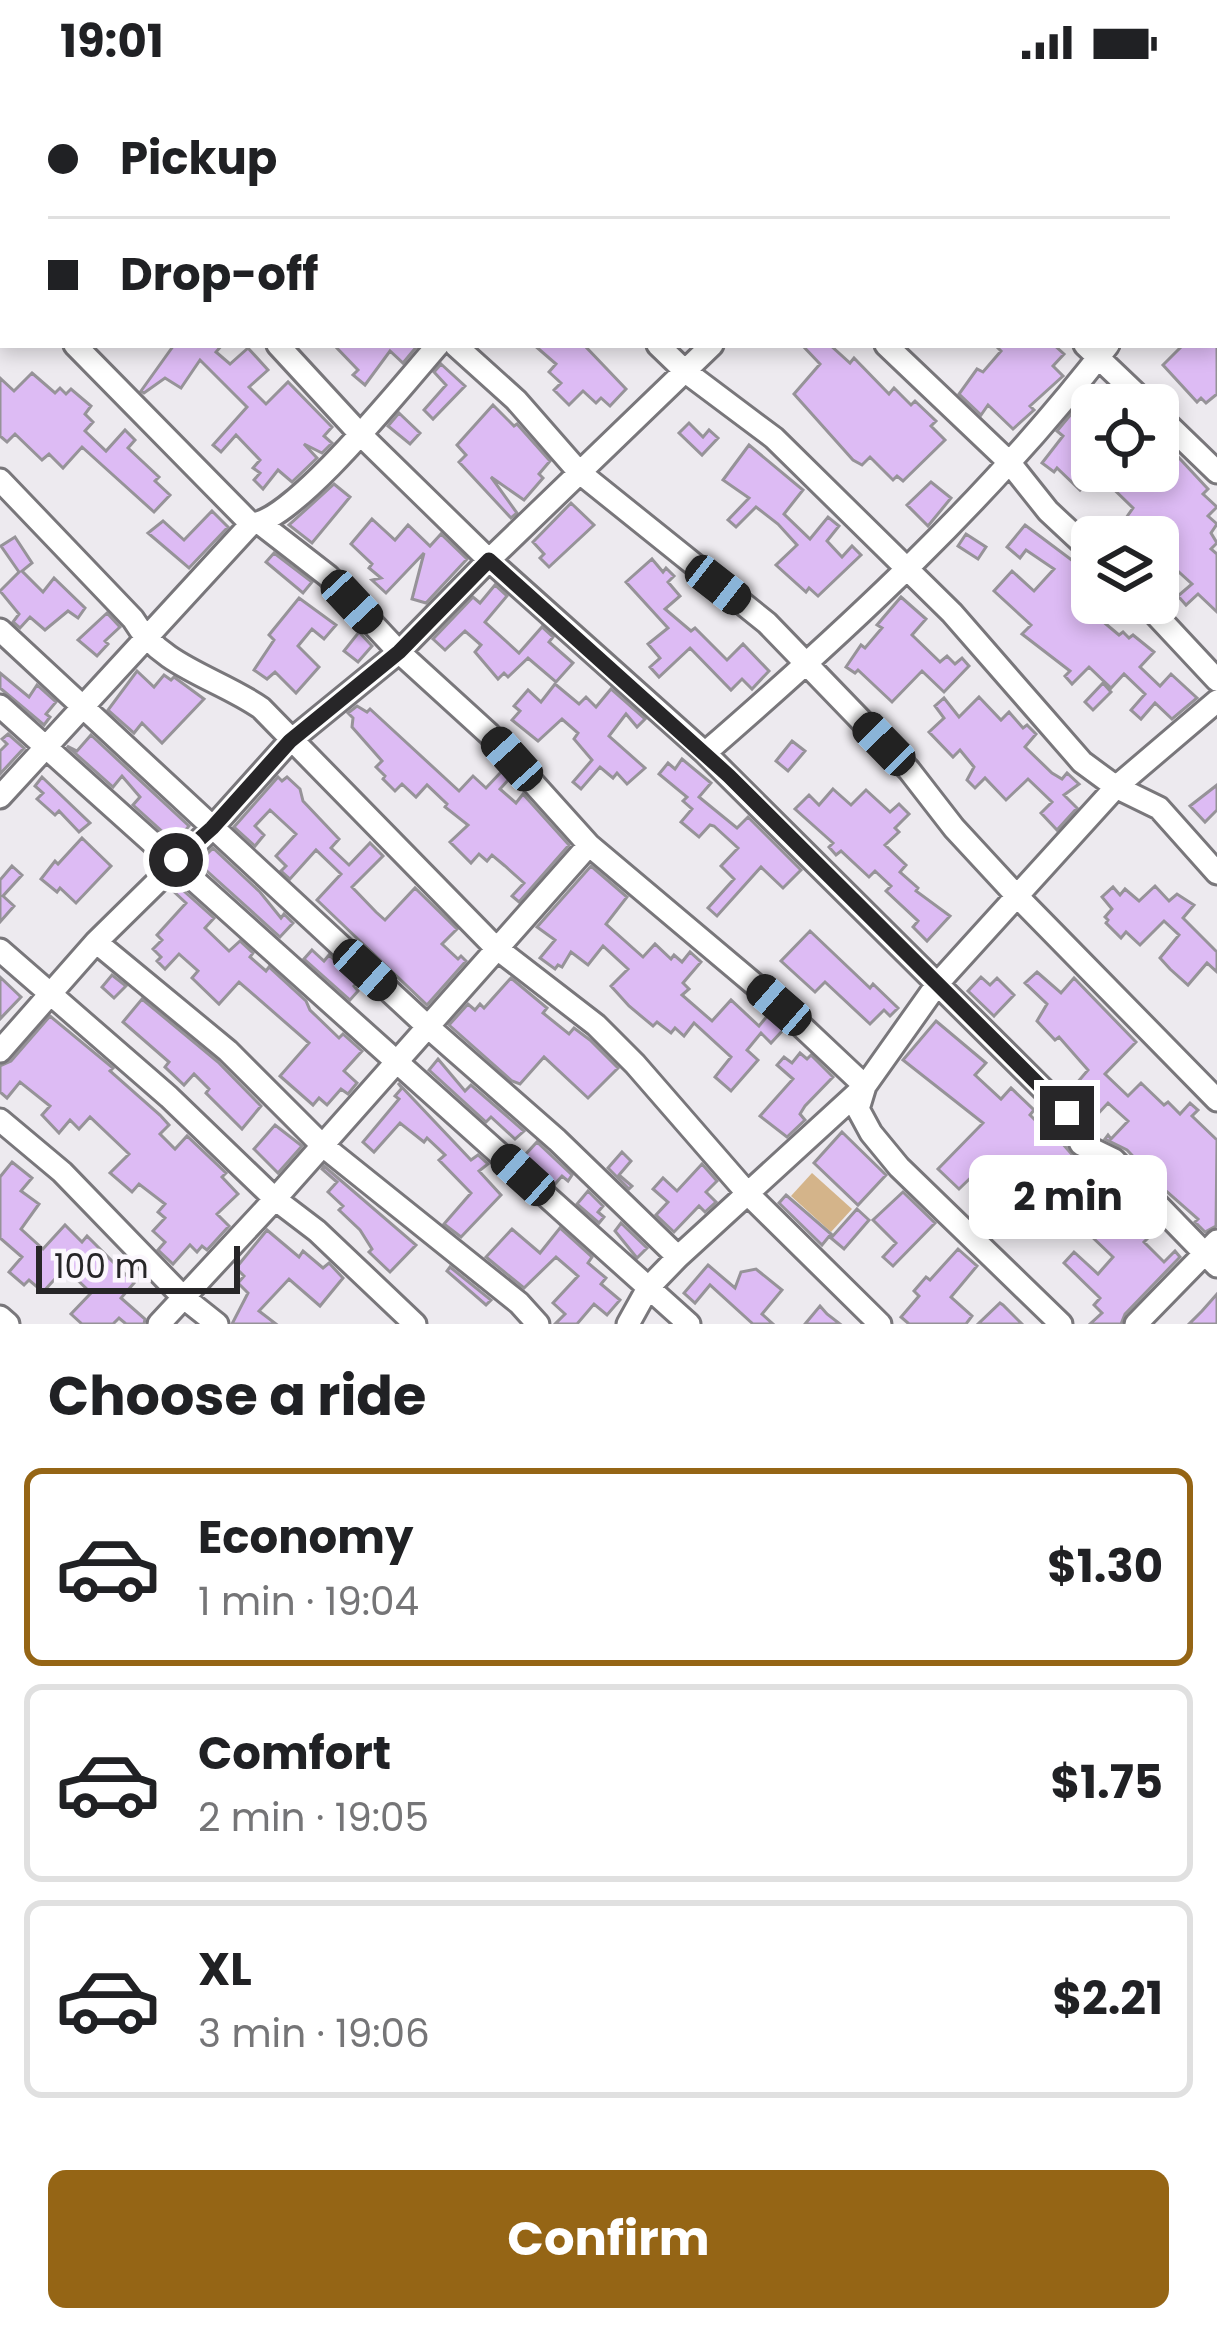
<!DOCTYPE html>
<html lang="en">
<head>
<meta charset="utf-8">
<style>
	body { margin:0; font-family:Poppins,sans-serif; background:#f6f6f6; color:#202124; height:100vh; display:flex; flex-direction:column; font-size:45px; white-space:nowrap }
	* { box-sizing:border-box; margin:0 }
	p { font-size:39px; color:#757577 }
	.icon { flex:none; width:66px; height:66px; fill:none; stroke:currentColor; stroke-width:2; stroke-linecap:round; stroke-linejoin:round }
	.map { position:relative; height:1240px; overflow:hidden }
	.panel { display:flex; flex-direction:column; background:#fff; flex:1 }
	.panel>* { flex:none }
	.guide { position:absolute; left:0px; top:0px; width:1218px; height:264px; box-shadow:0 6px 18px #0003; display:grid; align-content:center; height:264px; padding:0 48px; background:#fff }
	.controls { position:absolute; left:1071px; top:300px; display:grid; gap:24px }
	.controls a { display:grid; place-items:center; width:108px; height:108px; border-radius:18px; background:#fff; box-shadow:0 6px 18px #0003; font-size:60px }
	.scale { position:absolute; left:36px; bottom:30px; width:204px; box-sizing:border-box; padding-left:12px; border:6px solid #272628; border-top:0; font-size:33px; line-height:42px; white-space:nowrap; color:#272628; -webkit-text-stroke:9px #fbf7fd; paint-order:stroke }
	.end { position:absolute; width:54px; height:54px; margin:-27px; border:15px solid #272628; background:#fff; box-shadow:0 0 0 6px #fff }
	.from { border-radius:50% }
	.bubble { position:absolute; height:84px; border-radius:18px; background:#fff; box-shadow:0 6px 18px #0003; font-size:39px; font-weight:700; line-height:84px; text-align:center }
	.car { position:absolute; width:36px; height:72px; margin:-36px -18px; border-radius:15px; box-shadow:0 0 9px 3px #0007; background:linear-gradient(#222 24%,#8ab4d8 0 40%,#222 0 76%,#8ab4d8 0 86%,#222 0) }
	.guide b { display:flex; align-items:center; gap:42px; height:114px; font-size:45px }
	.guide b+b { border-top:3px solid #e0e0e0 }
	.guide i { width:30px; height:30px; background:#202124 }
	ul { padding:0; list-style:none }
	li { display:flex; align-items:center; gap:36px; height:198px; margin:0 24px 18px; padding:0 24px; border:6px solid #e0e0e0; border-radius:18px }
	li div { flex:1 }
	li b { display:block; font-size:45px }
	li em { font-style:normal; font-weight:700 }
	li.active { border-color:#956515 }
	li>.icon { width:108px; height:108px; stroke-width:1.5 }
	h2 { padding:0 48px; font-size:54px; line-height:144px }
	.primary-button { display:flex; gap:24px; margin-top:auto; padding:24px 48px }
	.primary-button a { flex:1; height:138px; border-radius:18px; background:#956515; color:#fff; font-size:48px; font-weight:700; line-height:138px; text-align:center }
	.status { display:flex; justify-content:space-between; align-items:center; height:84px; padding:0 60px; background:#fff; direction:ltr }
	.status svg { height:33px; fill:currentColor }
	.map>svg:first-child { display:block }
	.green { fill:#d4b48a }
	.building { fill:#ddbbf4; stroke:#969398; stroke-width:3 }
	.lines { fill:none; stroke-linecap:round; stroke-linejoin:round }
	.minor-casing { stroke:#79777b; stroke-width:27 }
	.minor { stroke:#fff; stroke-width:21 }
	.route { stroke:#272628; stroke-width:15 }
</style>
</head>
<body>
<div class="status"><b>19:01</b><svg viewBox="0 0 49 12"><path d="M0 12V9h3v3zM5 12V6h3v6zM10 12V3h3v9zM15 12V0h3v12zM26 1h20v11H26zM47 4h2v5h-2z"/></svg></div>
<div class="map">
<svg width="1217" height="1240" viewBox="0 0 1217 1240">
	<rect width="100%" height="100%" fill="#edeaef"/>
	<!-- green -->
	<path class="green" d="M812,1089l40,36 -21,23 -40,-36z"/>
	<!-- building -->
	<path class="building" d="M174,261h48l-6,7 14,12 18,-16 20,22 -19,17 17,17 22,-22 44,45 -8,9 8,7 -10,10 -18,-9 13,14 -25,24 -14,-12 -15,19 -9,-9 6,-7 -7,-5 7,-8 -24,-25 -15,17 -8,-7 34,-38 -47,-47 -19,28 -16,-10 -21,15 -3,-2z
		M334,261h84l-15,18 -13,-12 -25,34 -12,-10 5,-5z
		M534,261h50l42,44 -16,17 -9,-8 -5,5 -13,-12 -14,14 -15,-15 7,-7 -12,-11 7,-8z
		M802,261h28l20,18 4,-5 35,36 5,-6 17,17 4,-4 21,20 -5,5 14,14 -42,41 -6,-5 -4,4 -23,-23 -8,8 -9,-5 -59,-66 26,-30z
		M995,261h59l10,9 -11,12 10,10 -33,30 4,4 -21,19 -25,-24 -7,10 -22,-21 18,-25 6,3 18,-21z
		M1183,261h34v49l-11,9 -5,-5 -4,4 -34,-37z
		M441,280l24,22 -32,33 -9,-9 22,-25 -12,-13z
		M32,289l23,20 5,-5 6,6 5,-5 20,17 -6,8 8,8 -8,9 21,20 19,-21 10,10 -7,8 31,29 -4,4 15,14 -16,17 -72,-65 -19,21 -14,-14 -7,6 -27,-26 -8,8 -7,-6v-58l14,13z
		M1092,305v88l-12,13 -23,-22 -3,4 -12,-9 21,-27 -6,-5z
		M493,321l21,21 3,-2 33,37 -11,13 4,4 -19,22 -33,-23 26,36 -6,5 -52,-56 7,-7 -9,-10z
		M399,329l21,20 -10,11 -22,-18z
		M689,339l14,14 6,-7 9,8 -16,17 -23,-22z
		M749,361l54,45 -19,24 26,25 18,-22 11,9 -12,15 15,16 10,-11 9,9 -43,41 -9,-8 -3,4 -30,-27 21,-20 -19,-21 -22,-17 -20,20 -8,-7 21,-22 -26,-18z
		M1168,362l40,43 -5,5 14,13 -9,9 9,8 -6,9 6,10 -6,6 6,5v58l-19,-18 -12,11 -8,-9 14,-12 -34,-31v-16h-12l-20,-19 7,-10 -38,-37h63l9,-10 -7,-8z
		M931,398l20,16 -23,28 -21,-21z
		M334,400l16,13 -38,46 -23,-18z
		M571,419l23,22 -45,42 -9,-9 4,-4 -11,-12z
		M212,427l16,16 -39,41 -41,-35 15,-12 21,19z
		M372,435l23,21 13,-15 22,21 11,-12 26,25 -41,44 -14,-4 12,-46 -38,40 -14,-13 9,-2 -12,-10 3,-4 -21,-20z
		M1025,441l52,39 3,-3 12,6v36h11l-9,11 25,21 4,-3 6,6 4,-3 21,17 -14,15 20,19 11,-12 26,24 -25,21 -17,-16 -14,16 -10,-9 14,-16 -21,-20 -13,14 -22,-21 -17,17 -7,-8 5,-5 -48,-37 9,-9 -37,-34 18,-20 22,20 20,-22 -28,-19 -6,8 -13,-11z
		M966,450l20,13 -8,12 -20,-13z
		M15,453l17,26 -10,8 21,21 11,-14 31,30 -7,10 -10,-7 -23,19 -15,-13 -10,11 -7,-6 6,-8 -19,-23 19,-19 -18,-26z
		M274,469l38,29 -9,11 -37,-31z
		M652,475l11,13 3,-4 8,8 -6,6 12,14 -15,13 26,22 4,-3 32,32 16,-16 26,27 -17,18 -10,-10 -11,11 -41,-42 -31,29 -9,-10 10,-9 -12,-14 20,-16 -42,-46z
		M495,501l12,11 -22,26 34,31 23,-26 11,10 -4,5 24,21 -17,19 -28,-24 -20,19 -4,-4 -6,6 -23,-27 6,-7 -16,-14 -20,19 -12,-11 40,-42 7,6z
		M901,513l25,22 -14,16 28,27 7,-6 8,8 7,-6 7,8 -25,26 -22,-21 -30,31 -34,-32 -3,3 -9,-6 15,-22 4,3 17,-20 -5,-3z
		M299,514l37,27 -12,14 -12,-10 -14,17 21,21 -23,26 -21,-21 -8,7 -13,-9 20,-30 -5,-5z
		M107,529l13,14 -15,14 3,3 -11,12 -19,-16z
		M359,548l13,14 -14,16 -14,-11z
		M137,587l17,16 10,-12 7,5 3,-3 30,22 -42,44 -20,-20 -8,10 -26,-23z
		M0,589l29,24 8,-12 19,17 -10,12 4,3 -6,8 -44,-37z
		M1103,599l8,9 -18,18 -8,-8z
		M555,600l24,20 7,-7 10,10 15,-18 34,30 -8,8 -11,-13 -17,22 36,32 -18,16 -10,-11 -4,5 -13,-11 -19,22 -8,-7 19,-22 -18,-21 4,-6 -16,-14 -24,22 -26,-21 8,-9 -6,-5 14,-16 13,12z
		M979,613l22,23 8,-8 14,16 4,-3 9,9 -11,13 27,26 10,6 5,-6 12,11 -15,11 13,13 -20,22 -16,-17 11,-11 -24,-23 -22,21 -21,-22 -10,10 -8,-8 7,-13 -14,-17 -7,7 -24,-25 15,-14 -9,-12 9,-8 15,19z
		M357,622l10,6 3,-3 89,82 14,-15 13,12 16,-17 7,8 -9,10 16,14 7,-9 46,51 -50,57 -7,-6 12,-13 -19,-17 -13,-11 -5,6 -8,-7 -8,9 -21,-21 18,-17 -23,-18 2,-3 -20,-19 -11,12 -14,-13 -7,7 -12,-12 2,-3 -9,-9 6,-6 -30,-34 1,-9 -5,-5z
		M8,650l16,14 -24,26v-23l7,-7 -5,-5z
		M91,651l98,91 -14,17 -42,-38 7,-8 -18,-21 -9,11 -46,-41 10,5z
		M792,657l13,10 -17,20 -12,-10z
		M682,675l29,24 -12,14 38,31 11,-11 53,53 -18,18 -22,-21 -44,49 -9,-8 26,-29 -13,-13 17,-18 -24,-22 -4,-1 -11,12 -18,-15 11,-13 -9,-8 4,-4 -28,-23 9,-11 7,6z
		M42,693l48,46 -11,9 -20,-21 -4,4 -18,-16 6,-6 -8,-7z
		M278,693l4,4 5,-4 13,12 3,12 36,38 -8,9 18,17 21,-22 13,13 -31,31 24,25 9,8 30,-32 42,41 -15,15 16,15 3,-3 5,5 -39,44 -110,-105 24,-26 -25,-24 -26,29 -9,-8 5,-5 -10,-10 20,-22 -26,-24 -15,16 9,9 -9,11 -21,-19z
		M1217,701v25l-12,12 -15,-16z
		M833,705l18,16 15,-15 24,22 9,-8 10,10 -14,14 4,4 -14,13 21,20 -6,7 18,16 -2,3 34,25 -23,25 -14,-14 5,-6 -32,-30 5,-5 -16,-15 -6,6 -28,-26 -5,4 -7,-8 4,-4 -38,-34 14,-14 10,10z
		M82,754l29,28 -35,37 -16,-15 -3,4 -16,-13 14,-18 3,3z
		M213,764l47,44 21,26 3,-4 9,9 -13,14 -82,-74z
		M12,782l10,9 -19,21 11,10 -14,16v-42z
		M591,782l36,31 -21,27 37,33 12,-13 16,15 3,-4 8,7 8,-10 11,10 -18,21 6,6 -7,6 30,26 19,-21 28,26 9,-11 15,15 -12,13 -10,-10 -14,17 11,10 -27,31 -16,-14 16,-20 -37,-34 -10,13 -9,-8 -4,5 -14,-11 -4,4 -24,-20 -18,-20 17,-17 -25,-23 -15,19 -17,-13 -9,15 -4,-2 -3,4 -15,-11 15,-18 -18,-13z
		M176,800l38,34 -9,10 24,23 11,-10 13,12 -3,4 16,14 3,-4 37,34 4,9 29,28 4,-4 19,17 -18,20 13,12 -9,11 -7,-5 -14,16 -8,-7 -6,7 -33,-29 29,-33 -70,-61 -20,22 -27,-26 6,-7 -19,-17 -14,15 -8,-8 4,-4 -8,-8 9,-9 -5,-5 29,-32 -15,-14z
		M1155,802l14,15 8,-7 17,11 -11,13 34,34v20l-10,-9 -19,22 -18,-16 -10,-11 19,-23 -15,-14 -24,24 -14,-13 -5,6 -15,-15 2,-3 -3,-3 7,-8 -10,-12 11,-10 7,8 5,-6 14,12z
		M810,847l60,57 3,-4 25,24 -8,8 -6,-6 -14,14 -45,-42 -10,10 -34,-31z
		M312,866l12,11 5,-6 29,27 -4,4 4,5 -8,9 -46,-41z
		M1037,888l24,21 13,-15 62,64 -31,32 23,22 13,-13 23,22 4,-3 12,12 10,-11 8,7 -6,6 25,24 -1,86 -11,6 -10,-10 3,-3 -32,-28 -39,-41 -22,-11 3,-4 3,4 17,-18 -20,-18 -15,16 -10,-6 -1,-12 -12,-10 18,-21 -29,-33 -4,3 -18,-19 10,-17 -22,-21z
		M112,891l14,11 -12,12 -12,-11z
		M0,893l21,20 -21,22z
		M981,893l9,8 7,-7 17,17 -20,21 -26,-25z
		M511,894l36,30 -4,5 26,21 5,-6 16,12 28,28 -30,30 -44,-41 -24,27 -8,-3 -63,-56 19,-21 7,6 5,-6 4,4z
		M142,915l76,63 43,44 -19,23 -36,-36 3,-4 -15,-15 -10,11 -19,-18 4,-5 -46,-40z
		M50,932l63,52 -3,3 50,44 9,10 -9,9 15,15 12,-13 39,37 -4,4 16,17 -21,20 12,12 -22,24 -5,-4 -5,6 -7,-7 -17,19 -15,-14 7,-8 -12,-11 12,-13 -7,-6 7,-8 -26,-20 -7,8 -22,-19 19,-19 -39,-37 -11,12 -9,-9 -11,13 -17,-18 8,-9 -30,-24 -13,16 -7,-6v-26l11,-5z
		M936,937l50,42 -11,12 26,24 10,-11 23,22 -4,5 18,18 8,-9 6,19 20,23 -6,6 11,11 -7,8 4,4 -13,13 -52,-47 -14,16 -17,-16 -29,28 -21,-20 45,-46 -80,-63z
		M800,969l7,6 4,-4 22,22 -28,29 -5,8 5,6 -18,17 -27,-21 33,-37 -16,-14 7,-8 8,6z
		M438,975l27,32 6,-6 53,46 -9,8 -24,-22 -5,5 -57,-52z
		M398,999l73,77 7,-5 10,9 -9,7 22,24 -40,42 -17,-13 27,-31 -32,-33 6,-5 -18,-17 -3,4 -24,-19 -26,29 -11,-10 36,-43 -4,-3 7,-8z
		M275,1041l27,21 -24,27 -24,-24z
		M842,1048l44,43 -28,30 -44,-42z
		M537,1058l35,33 -4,6 -6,-5 -7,8 -31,-28z
		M622,1068l9,9 -12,14 13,11 -3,3 -21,-21z
		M12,1078l20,16 -11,13 18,13 -18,25 22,20 22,-24 17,17 5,-6 47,47 -13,15 24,21 -1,5h-18l-7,-6 -6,6h-31l-11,-10 20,-21 -26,-25 -22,24 -14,-12 -5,5 -15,-13 13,-15 -22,-19v-61z
		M702,1080l15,17 -11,11 10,10 -11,10 -6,-6 -25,26 -18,-17 12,-13 -15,-13 10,-11 14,13z
		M324,1082l92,79 -26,27 -21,-20 3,-3 -12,-19 -21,-20 4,-4 -15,-14 9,-10 -15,-13z
		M588,1107l15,15 -5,6 6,5 -5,6 -22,-19z
		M903,1108l32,31 -42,43 -10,-9 13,-14 -23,-23z
		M786,1111l45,39 -9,11 -43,-42z
		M857,1125l12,11 -25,29 -13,-11z
		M1117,1132l5,6 4,-5 13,10 10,10 -5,5 20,20 11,-11 5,6 -55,57 -4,10h-31l12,-11 -8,-8 6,-7 -36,-35 10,-11 24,22 15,-17 -24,-23 9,-10 6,5z
		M621,1139l26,25 -10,10 -22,-27z
		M560,1144l32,29 -4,6 18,15 -5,6 19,16 -13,15 -13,-11 -17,20h-22l10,-10 -12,-11 25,-27 -22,-19 -32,31 -38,-31 26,-28 28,24z
		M267,1146l32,27 4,-6 20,17 6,-5 14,15 -23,28 -31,-27 -30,32 17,13h-44l16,-31 -10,-10 6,-7 -8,-8z
		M958,1165l19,17 -26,31 21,19 -6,8h-57l-8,-7 18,-21 -5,-5 12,-14 4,3z
		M708,1181l27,23 6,-16 15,-3 26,21 -20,24 11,10h-20l-43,-39 -15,18 -11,-10z
		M450,1183l41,33 -5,5 -39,-34z
		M1217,1210v30h-28l13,-13z
		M1000,1219l3,2 19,19h-44z
		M820,1222l7,8 13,10h-35z"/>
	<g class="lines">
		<defs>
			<path id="minor" d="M209,0l3,3
				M405,0l3,3
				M606,0l3,3
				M820,0l3,3
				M1024,0l3,3
				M243,3l2,-3
				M671,3l3,-3
				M918,3l2,-3
				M0,9l3,3
				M1215,124l2,-2
				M1215,182l2,2
				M0,185l3,3
				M75,261l176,179
				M278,261l82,89 129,126 216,193 362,360 14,31 33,16 103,106
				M455,261l61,55 63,72 188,151 142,147 45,58 63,68 200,204
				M658,261l28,27 88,66 178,175 130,149 34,25 43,21 58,65
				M886,261l123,117 39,49 44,41
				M1085,261l63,60
				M1158,331l59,57
				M0,396l133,139c28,48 85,59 128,89l234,239 101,78 39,39 114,131 131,129
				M261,440l67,52 71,76 90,82 100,111 190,160 86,81 -7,23 13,24 28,34 162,157
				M1145,519l72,77
				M0,546l427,396 130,114 121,117
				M0,622l689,618
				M705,669c143,-124 287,-257 403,-408
				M0,713l251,-273c42,-1 155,-143 187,-179
				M96,858l132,109 94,94 197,158 19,21
				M0,866l169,147 106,102 42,32 98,93
				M0,967l96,-109 116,-114 78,-87 109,-89 90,-92 223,-215
				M0,1036l62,52 121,125 34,27
				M0,1233l8,7
				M159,1240l116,-125 314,-354
				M628,1240l20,-36 30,-31 187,-171 73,-103 178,-196 101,-86
				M1136,1240l81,-83"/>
		</defs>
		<!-- minor casing -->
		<use href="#minor" class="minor-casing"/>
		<!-- minor -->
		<use href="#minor" class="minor"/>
	</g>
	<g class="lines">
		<!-- route -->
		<path class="route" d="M176,776l36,-32 78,-87 109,-89 90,-92 240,216 338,337"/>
	</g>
</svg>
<div class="controls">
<a><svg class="icon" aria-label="locate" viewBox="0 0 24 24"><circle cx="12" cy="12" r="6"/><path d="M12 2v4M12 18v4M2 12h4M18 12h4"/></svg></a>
<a><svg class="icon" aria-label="layers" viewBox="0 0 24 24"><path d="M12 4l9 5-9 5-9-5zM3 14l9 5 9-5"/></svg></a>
</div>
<div class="scale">100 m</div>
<i class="end from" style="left:176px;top:776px"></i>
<i class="end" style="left:1067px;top:1029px"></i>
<div class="bubble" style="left:969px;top:1071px;width:198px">2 min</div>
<i class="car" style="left:718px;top:501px;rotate:128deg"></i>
<i class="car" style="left:352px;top:518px;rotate:137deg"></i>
<i class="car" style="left:884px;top:660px;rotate:316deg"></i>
<i class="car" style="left:512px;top:675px;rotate:318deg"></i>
<i class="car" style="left:365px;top:886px;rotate:132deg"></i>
<i class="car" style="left:779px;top:921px;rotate:311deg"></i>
<i class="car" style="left:523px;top:1091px;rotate:312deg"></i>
<div class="guide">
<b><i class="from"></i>Pickup</b>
<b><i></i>Drop-off</b>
</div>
</div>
<section class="panel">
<h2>Choose a ride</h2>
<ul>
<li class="active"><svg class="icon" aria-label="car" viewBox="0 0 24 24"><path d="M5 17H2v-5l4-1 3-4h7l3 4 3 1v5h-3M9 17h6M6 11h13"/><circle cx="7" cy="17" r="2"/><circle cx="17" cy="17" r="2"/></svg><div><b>Economy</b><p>1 min · 19:04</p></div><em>$1.30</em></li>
<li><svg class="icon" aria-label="car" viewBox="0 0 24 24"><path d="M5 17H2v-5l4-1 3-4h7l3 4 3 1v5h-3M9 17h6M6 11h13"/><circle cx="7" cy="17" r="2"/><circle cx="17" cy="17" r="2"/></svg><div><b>Comfort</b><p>2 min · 19:05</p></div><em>$1.75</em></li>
<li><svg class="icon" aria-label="car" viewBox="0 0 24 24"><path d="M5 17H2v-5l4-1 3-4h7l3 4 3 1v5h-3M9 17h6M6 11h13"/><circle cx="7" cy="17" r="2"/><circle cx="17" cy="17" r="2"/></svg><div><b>XL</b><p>3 min · 19:06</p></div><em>$2.21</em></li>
</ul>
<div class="primary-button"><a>Confirm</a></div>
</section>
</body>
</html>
